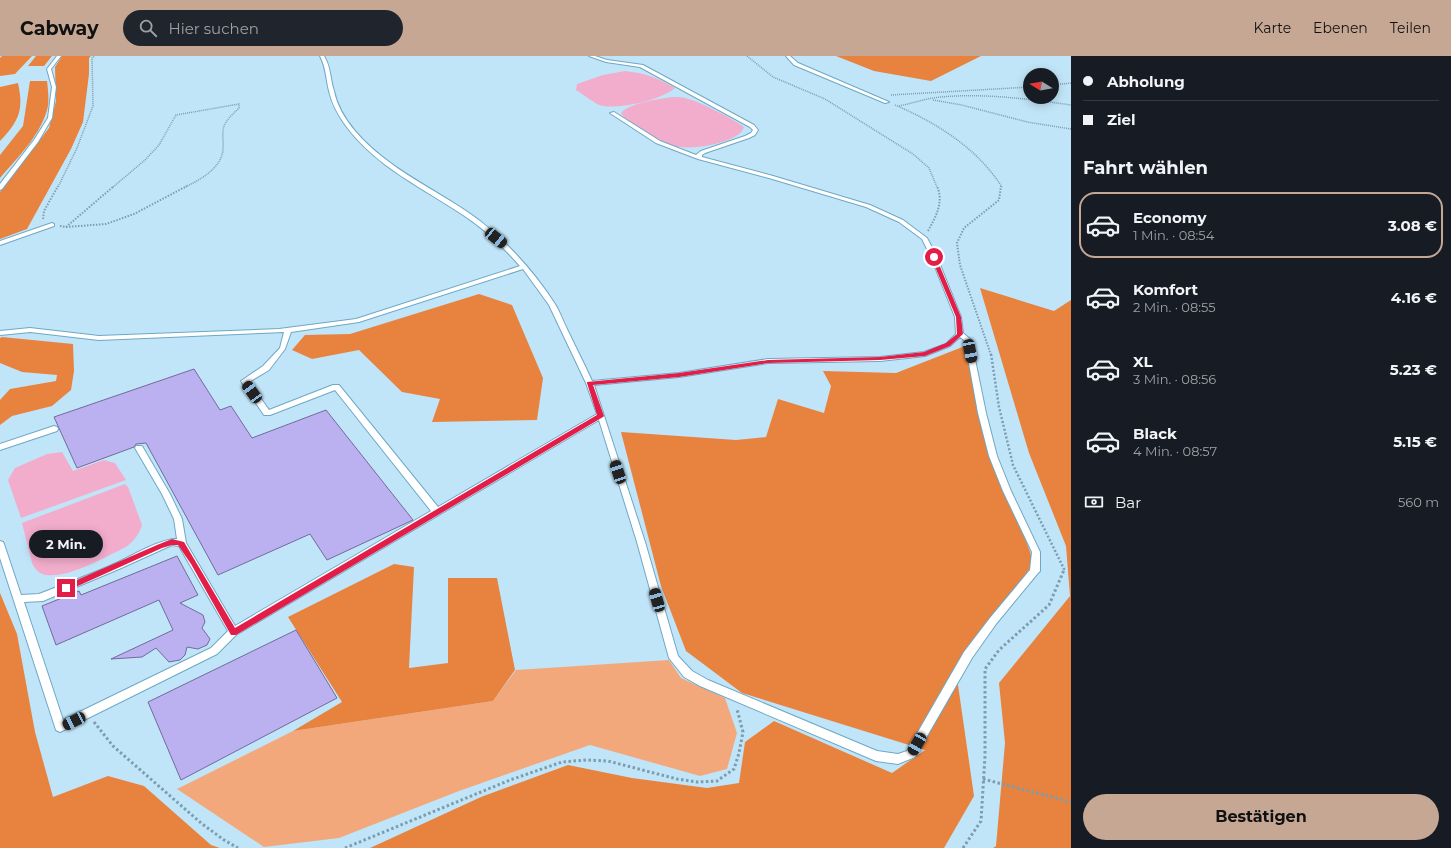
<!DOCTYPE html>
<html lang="de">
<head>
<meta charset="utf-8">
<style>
	body { margin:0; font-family:Montserrat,sans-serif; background:#20242c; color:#f1f3f6; height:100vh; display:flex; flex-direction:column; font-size:15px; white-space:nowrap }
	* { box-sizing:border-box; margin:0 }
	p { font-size:13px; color:#9ea1a6 }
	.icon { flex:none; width:22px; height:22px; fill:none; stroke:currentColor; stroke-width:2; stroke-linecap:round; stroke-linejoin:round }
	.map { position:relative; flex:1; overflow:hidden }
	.sheet { display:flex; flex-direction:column; background:#171b24; width:380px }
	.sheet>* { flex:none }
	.top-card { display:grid; align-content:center; height:88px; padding:0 12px; background:#171b24 }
	.needle { width:26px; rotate:281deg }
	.controls { position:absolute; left:1023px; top:12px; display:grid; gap:8px }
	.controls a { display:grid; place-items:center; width:36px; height:36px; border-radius:50%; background:#171b24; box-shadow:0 2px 10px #0003; font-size:20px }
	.end { position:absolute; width:18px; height:18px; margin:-9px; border:5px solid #e11d48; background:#fff; box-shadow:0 0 0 2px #fff }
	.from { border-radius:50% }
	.bubble { position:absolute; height:28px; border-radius:14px; background:#171b24; box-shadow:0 2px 10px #0003; font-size:13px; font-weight:700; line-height:28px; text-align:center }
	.car { position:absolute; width:12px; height:24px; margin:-12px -6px; border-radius:5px; box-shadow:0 0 3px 1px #0007; background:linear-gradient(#222 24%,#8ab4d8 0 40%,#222 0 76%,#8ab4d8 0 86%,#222 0) }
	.top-card b { display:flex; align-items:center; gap:14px; height:38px; font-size:15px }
	.top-card b+b { border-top:1px solid #363941 }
	.top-card i { width:10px; height:10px; background:#f1f3f6 }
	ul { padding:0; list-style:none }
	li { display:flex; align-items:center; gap:12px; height:66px; margin:0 8px 6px; padding:0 4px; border:2px solid transparent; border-radius:16px }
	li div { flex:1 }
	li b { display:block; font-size:15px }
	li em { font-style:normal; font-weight:700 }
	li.current { border-color:#c5a794 }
	li>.icon { width:36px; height:36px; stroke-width:1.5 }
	h2 { padding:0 12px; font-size:18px; line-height:48px }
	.pay { display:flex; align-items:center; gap:10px; height:44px; padding:0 12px; font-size:15px }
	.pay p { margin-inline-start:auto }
	.cta { display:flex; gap:8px; margin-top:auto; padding:8px 12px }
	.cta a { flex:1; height:46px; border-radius:24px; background:#c5a794; color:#111; font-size:16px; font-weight:700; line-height:46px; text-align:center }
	header { display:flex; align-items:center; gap:24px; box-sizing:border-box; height:56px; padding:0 20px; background:#c5a794; color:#111 }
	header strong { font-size:19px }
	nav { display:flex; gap:22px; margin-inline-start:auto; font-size:14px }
	.search { width:280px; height:36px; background:#20242c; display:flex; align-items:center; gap:10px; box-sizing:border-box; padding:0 14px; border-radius:22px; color:#9ea1a6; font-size:15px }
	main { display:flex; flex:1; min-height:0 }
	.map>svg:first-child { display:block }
	.green { fill:#f3a87c }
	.forest { fill:#e8823f }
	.water { fill:#f2adcc }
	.building { fill:#bbb1f1; stroke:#726a9b }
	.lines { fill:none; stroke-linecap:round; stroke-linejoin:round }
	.service-casing { stroke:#6da8c6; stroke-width:2 }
	.path-far3 { stroke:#7d9cad; stroke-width:1.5; stroke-dasharray:1 1; stroke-linecap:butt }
	.path-far2 { stroke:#7d9cad; stroke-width:2; stroke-dasharray:1.5 1.5; stroke-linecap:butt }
	.path-far1 { stroke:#7d9cad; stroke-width:2.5; stroke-dasharray:2 2; stroke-linecap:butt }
	.path { stroke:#7d9cad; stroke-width:3; stroke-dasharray:2.5 2.5; stroke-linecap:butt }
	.service { fill:#fff; fill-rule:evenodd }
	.route { fill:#e11d48 }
</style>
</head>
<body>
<header>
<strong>Cabway</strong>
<div class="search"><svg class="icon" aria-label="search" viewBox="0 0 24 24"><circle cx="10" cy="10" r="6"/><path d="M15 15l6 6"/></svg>Hier suchen</div>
<nav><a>Karte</a><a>Ebenen</a><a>Teilen</a></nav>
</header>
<main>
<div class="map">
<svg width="1071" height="792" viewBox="0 0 1071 792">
	<rect width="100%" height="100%" fill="#c1e5f8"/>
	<!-- green -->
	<path class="green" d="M669,604l12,18 44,20 12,35 -10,36 -27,7 -110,-31 -131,46 -120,47 -75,9 -87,-58 116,-58 200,-30 23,-31z"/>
	<!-- forest -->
	<path class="forest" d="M2,0h30l-17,18 -15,2v-18z
		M36,0h16l-8,10h-16z
		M62,0h29l-2,2v16l-6,48 -12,27 -44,80 -27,10v-47l49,-64 7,-27 -1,-34z
		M836,0h145l-50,25 -57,-10z
		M30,25h17c1,8 2,17 1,25 -6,28 -30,51 -48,72v-23l23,-29z
		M18,27c6,27 1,38 -18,58v-54z
		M980,232l74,23 17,-11v548h-78l3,-2 9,-103 -6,-60 71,-87 -4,-50 -37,-93z
		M479,238l33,11 31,73 -6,42 -105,2 8,-23 -38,-7 -43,-42 -47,9 -20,-9 13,-15 45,-1z
		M2,281l71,7 1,27 -3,19 -19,16 -40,10 -12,9v-25l10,-11 46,-8 1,-6 -35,-3 -22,-9v-25z
		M965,290l24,92 45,125 -41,55 -36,60 17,118 -30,52h-574l111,-51 87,-32 64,13 75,10 32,-5 6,-41 29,-21 118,52 33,-23 -183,-57 -56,-42 -25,-65 -40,-154 115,8 30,-3 12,-38 46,14 7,-27 -8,-15 73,2z
		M394,508l20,3 -5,101 39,-5v-85h49l18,92 -22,31 -200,30 49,-29 -54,-85z
		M0,537l17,41 18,98 18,65 55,-21 36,10 67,59 9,3h-220z"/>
	<!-- water -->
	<path class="water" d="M625,15c19,2 34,7 50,17 -14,12 -54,21 -72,18 -9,-2 -20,-12 -27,-16l1,-6 26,-9z
		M672,41c5,0 11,0 16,2 11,2 47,21 56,28 -2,7 -10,10 -16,13 -19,7 -45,11 -64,3 -8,-4 -16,-10 -24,-15 -6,-4 -15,-8 -19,-15 8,-10 39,-14 51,-16z
		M62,396l11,19 31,-11 11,3 11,17 -105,38 -13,-38 7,-12 32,-14z
		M125,428l3,3 14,38c-3,10 -8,16 -16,22 -21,10 -56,31 -80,28 -7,-1 -11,-6 -14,-12l-10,-40z"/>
	<!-- building -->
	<path class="building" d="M194,313l26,41 11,-4 21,32 74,-28 87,110 -86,40 -17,-26 -92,41 -72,-132 -10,1 -2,3 -57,21 -23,-51z
		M177,500l21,39 -18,8 23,12 2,7 -3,6 8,11 -3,6 -9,4 -11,-2 -2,8 -5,5 -11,2 -13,-14 -14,9 -31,2 62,-29 -14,-30 -103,45 -14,-39 37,-15 2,4z
		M296,574l41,68 -156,82 -33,-78z"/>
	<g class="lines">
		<defs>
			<path id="service" d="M57,0h4l-10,13 5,18 -4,31 -14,24 -36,47 -2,1v-6l34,-44 14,-22 4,-31 -5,-18z
				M320,0h4c7,11 6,23 10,35 3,15 11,28 21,40 34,40 84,59 125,90 29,23 55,52 75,83 5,8 8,17 12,25 8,17 17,34 25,52l87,-8 89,-14 112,-2 44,-5 22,-8 10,-10 -1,-17 -24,-60 -9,-18 -23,-17 -33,-15 -97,-29 -71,-19 -42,-16 -46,-30 4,-1 46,29 36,14 5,-4 44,-15 6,-3 2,-3 -3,-3 -110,-60 -34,-5 -17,-6h6l12,4 36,5 111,60 4,5 -3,5 -6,3 -44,15 -3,2v2l71,19 97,29 33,15 24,18 10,19 24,60 2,16 8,7 15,73 11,43 14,35 29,61v19l-2,2 -42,51 -24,34 -57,99 -17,7 -22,-3 -176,-75 -16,-9 -15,-19 -32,-116 -38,-122 -363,215 -19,19 -153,76 -4,2 -4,-2 -56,-172v-17l3,1 1,2 17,51 18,-1c25,-10 51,-19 75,-30 16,-7 47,-26 63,-25l-3,-20 -12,-25 -27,-46 1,-2h6l28,48 12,25 4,24 49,83 196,-115 -96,-121 -65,25h-6l-23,-34 22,-15 17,-18 4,-16 -185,8 -69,-8 -30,3v-4l30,-3 69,8 180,-7 77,-10 164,-53c-16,-18 -33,-35 -54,-49 -41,-28 -90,-50 -120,-91 -8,-11 -14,-22 -17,-35 -3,-12 -3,-24 -9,-35zM523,213l26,36 37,78 11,31 -159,93 -99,-122h-6l-64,25 -20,-28 20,-12 16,-21 6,-17 68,-10zM960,281l5,4 13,72 11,43 14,35 29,61 -2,18 -40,48 -26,34 -57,99 -9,3 -21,-3 -169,-71 -16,-9 -14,-15 -33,-114 -51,-157 85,-8 89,-14 112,-2 45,-5 25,-10zM172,489l7,1 49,85 -17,17 -148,72 -39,-118 19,-1 76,-32z
				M786,0h4l8,7 91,39 -4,1 -91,-38z
				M52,167l2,1v2l-54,19v-4z
				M54,370l3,1 1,2 -1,2 -57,19v-6z"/>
		</defs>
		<!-- service casing -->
		<use href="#service" class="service-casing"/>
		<!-- path-far3 -->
		<path class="path-far3" d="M747,0l26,21 52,22 88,55 16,14 8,19
			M1052,29l19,-2
			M891,39l139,-8
			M933,44l29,5 65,17 44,7
			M895,49c42,18 82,43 107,82
			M899,50c14,-3 28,-8 42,-9 43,-4 88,2 130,8
			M58,131l19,-39 16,-42 -1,-48 3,-2
			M113,131l32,-27 14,-15 17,-30 63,-11v4c-5,5 -11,10 -14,16 -4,7 -1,17 -2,25 -1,19 -23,31 -38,38"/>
		<!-- path-far2 -->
		<path class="path-far2" d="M43,163l1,-8 14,-25
			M60,170l6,1
			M66,171l48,-41
			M66,171l40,-3 28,-10 53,-28
			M928,175c8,-15 16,-28 9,-45
			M991,299l-31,-90 -3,-22 7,-15 35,-28 2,-14"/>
		<!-- path-far1 -->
		<path class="path-far1" d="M991,298l8,53 14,58 51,104 -1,2"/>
		<!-- path -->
		<path class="path" d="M94,666l19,24 88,77 23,17 14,8
			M983,723l88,23
			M345,792l165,-68 52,-18 24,-2 22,1 69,18 20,3 20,-1 17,-12 5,-16 4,-21 -6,-23
			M963,792l18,-27 4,-65v-87l14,-19 50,-45 15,-35"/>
		<!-- service -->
		<use href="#service" class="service"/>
	</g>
	<!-- route -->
	<path class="route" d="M934,199l2,2 25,60 2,17 -13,12 -25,10 -45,4 -112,3 -89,14 -86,8 11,31 -1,1 -367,218h-5l-40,-71 -13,-19h-6l-10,3 -93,42h-6l-1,-2 1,-2 94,-41 15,-6 12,3 51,86 362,-213 -10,-32v-1l92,-9 89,-13 112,-3 44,-5 22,-9 11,-9 -1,-17 -25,-60z"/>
</svg>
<div class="controls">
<a><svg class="needle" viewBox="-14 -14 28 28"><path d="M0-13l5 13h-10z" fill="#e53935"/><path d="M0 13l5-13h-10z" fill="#9ea1a6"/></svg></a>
</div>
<i class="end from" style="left:934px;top:201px"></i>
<i class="end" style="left:66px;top:532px"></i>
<div class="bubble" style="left:29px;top:474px;width:74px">2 Min.</div>
<i class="car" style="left:496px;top:182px;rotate:129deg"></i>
<i class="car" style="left:970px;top:295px;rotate:169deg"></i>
<i class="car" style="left:252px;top:336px;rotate:324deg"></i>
<i class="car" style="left:618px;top:416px;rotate:342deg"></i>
<i class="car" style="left:657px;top:544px;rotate:344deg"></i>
<i class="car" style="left:74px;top:665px;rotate:244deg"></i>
<i class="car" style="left:917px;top:688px;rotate:210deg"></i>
</div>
<section class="sheet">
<div class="top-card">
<b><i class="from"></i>Abholung</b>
<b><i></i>Ziel</b>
</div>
<h2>Fahrt wählen</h2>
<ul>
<li class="current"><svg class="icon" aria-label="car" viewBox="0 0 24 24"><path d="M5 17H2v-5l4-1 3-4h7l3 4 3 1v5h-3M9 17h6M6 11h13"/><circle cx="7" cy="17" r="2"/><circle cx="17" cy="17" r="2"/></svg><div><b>Economy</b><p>1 Min. · 08:54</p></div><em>3.08 €</em></li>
<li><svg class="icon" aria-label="car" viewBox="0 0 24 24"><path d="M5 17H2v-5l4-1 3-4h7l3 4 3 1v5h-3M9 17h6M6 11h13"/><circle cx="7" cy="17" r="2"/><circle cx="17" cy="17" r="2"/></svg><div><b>Komfort</b><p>2 Min. · 08:55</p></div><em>4.16 €</em></li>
<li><svg class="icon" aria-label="car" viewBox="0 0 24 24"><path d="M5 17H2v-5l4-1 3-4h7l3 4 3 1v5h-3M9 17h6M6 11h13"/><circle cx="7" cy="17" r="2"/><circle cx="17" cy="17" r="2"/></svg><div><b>XL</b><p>3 Min. · 08:56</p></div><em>5.23 €</em></li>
<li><svg class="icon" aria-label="car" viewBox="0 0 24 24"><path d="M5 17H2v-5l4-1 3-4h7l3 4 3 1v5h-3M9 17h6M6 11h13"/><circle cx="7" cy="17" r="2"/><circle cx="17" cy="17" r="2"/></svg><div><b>Black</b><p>4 Min. · 08:57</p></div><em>5.15 €</em></li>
</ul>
<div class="pay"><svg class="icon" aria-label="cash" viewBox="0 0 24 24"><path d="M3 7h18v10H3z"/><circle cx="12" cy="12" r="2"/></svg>Bar<p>560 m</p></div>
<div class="cta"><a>Bestätigen</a></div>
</section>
</main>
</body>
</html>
